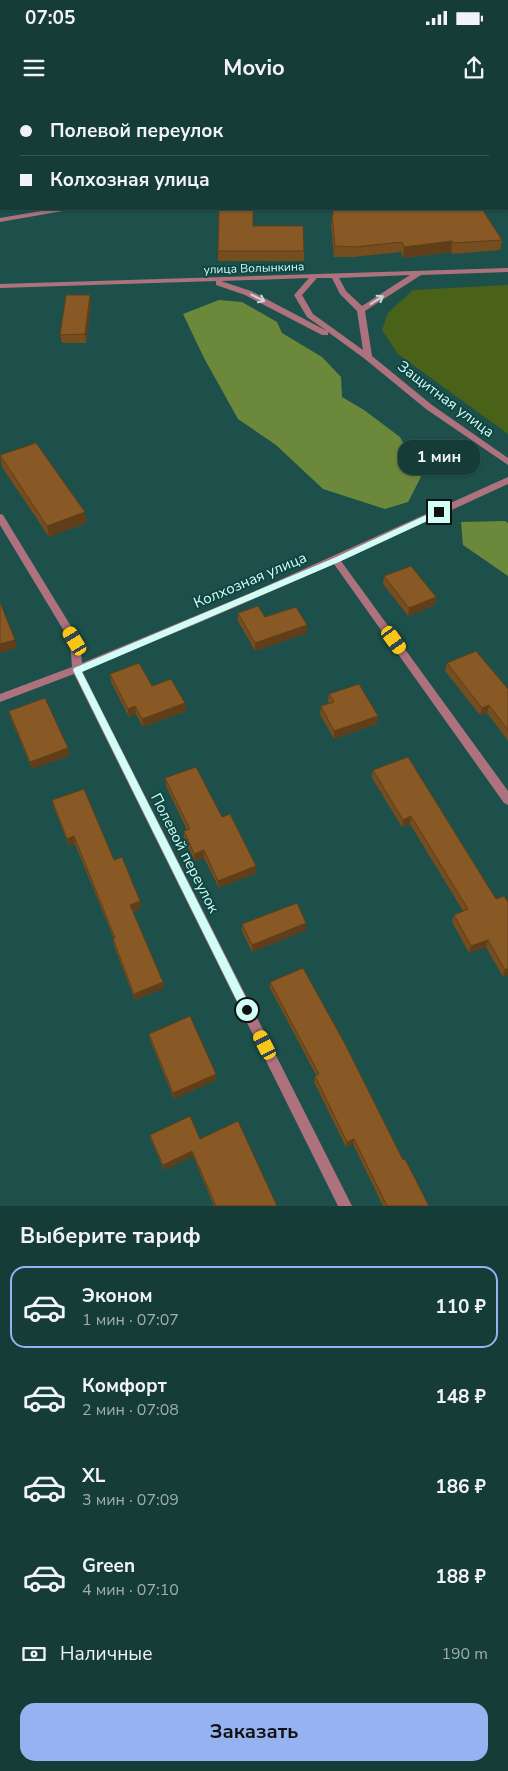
<!DOCTYPE html>
<html lang="ru">
<head>
<meta charset="utf-8">
<style>
	body { margin:0; font-family:"Nunito Sans",sans-serif; background:#1f4340; color:#f1f3f6; height:100vh; display:flex; flex-direction:column; font-size:19px; white-space:nowrap }
	* { box-sizing:border-box; margin:0 }
	p { font-size:16px; color:#9eadae }
	.icon { flex:none; width:28px; height:28px; fill:none; stroke:currentColor; stroke-width:2; stroke-linecap:round; stroke-linejoin:round }
	.map { position:relative; height:1106px; overflow:hidden }
	.details { display:flex; flex-direction:column; background:#163c38; flex:1 }
	.details>* { flex:none }
	.top-card { position:absolute; left:0px; top:0px; width:509px; height:110px; box-shadow:0 1px 4px #0004,0 0 0 1px #355653; display:grid; align-content:center; height:110px; padding:0 20px; background:#163c38 }
	.end { position:absolute; width:22px; height:22px; margin:-11px; border:6px solid #d1fdf7; background:#111; box-shadow:0 0 0 2px #111 }
	.from { border-radius:50% }
	.bubble { position:absolute; height:35px; border-radius:15px; background:#163c38; box-shadow:0 1px 4px #0004,0 0 0 1px #355653; font-size:16px; font-weight:700; line-height:35px; text-align:center }
	.car { position:absolute; width:15px; height:30px; margin:-15px -8px; border-radius:6px; box-shadow:0 0 4px 1px #0007; background:linear-gradient(#f5c518 24%,#345 0 40%,#f5c518 0 76%,#345 0 86%,#f5c518 0) }
	.top-card b { display:flex; align-items:center; gap:18px; height:48px; font-size:19px }
	.top-card b+b { border-top:1px solid #355653 }
	.top-card i { width:12px; height:12px; background:#f1f3f6 }
	ul { padding:0; list-style:none }
	li { display:flex; align-items:center; gap:15px; height:82px; margin:0 10px 8px; padding:0 10px; border:2px solid transparent; border-radius:15px }
	li div { flex:1 }
	li b { display:block; font-size:19px }
	li em { font-style:normal; font-weight:700 }
	li.selected { border-color:#95b2f1 }
	li>.icon { width:45px; height:45px; stroke-width:1.5 }
	h2 { padding:0 20px; font-size:22px; line-height:60px }
	.pay { display:flex; align-items:center; gap:12px; height:55px; padding:0 20px; font-size:19px }
	.pay p { margin-inline-start:auto }
	.primary-button { display:flex; gap:10px; margin-top:auto; padding:10px 20px }
	.primary-button a { flex:1; height:58px; border-radius:15px; background:#95b2f1; color:#111; font-size:20px; font-weight:700; line-height:58px; text-align:center }
	.status { display:flex; justify-content:space-between; align-items:center; height:35px; padding:0 25px; background:#163c38; direction:ltr }
	.status svg { height:14px; fill:currentColor }
	header { display:flex; justify-content:space-between; align-items:center; height:65px; padding:0 20px; background:#163c38; font-size:22px; font-weight:700 }
	.map>svg:first-child { display:block }
	.green { fill:#4a6218 }
	.forest { fill:#6c883a }
	.lines { fill:none; stroke-linecap:round; stroke-linejoin:round }
	.service { fill:#ae727f; fill-rule:evenodd }
	.minor { fill:#ae727f; fill-rule:evenodd }
	.tertiary { fill:#ae727f; fill-rule:evenodd }
	.rail { stroke:#a9d6d0; stroke-width:2.5; stroke-dasharray:7 4; stroke-linecap:butt }
	.wall { fill:#754d1f }
	.shaded-wall { fill:#5f3e19 }
	.building { fill:#885924; stroke:#5f3e19 }
	.oneway { stroke:#c8dad9 }
	.route { fill:#d1fdf7 }
	.labels { text-anchor:middle; dominant-baseline:central; stroke-width:4; stroke-linejoin:round; paint-order:stroke }
	.far-street-label { font-size:12px; fill:#d1fdf7; stroke:#104541 }
	.street-label { font-size:15px; fill:#d1fdf7; stroke:#104541 }
</style>
</head>
<body>
<div class="status"><b>07:05</b><svg viewBox="0 0 49 12"><path d="M0 12V9h3v3zM5 12V6h3v6zM10 12V3h3v9zM15 12V0h3v12zM26 1h20v11H26zM47 4h2v5h-2z"/></svg></div>
<header><svg class="icon" aria-label="menu" viewBox="0 0 24 24"><path d="M4 6h16M4 12h16M4 18h16"/></svg>Movio<svg class="icon" aria-label="share" viewBox="0 0 24 24"><path d="M12 15V3M7 8l5-5 5 5M5 13v7h14v-7"/></svg></header>
<div class="map">
<svg width="508" height="1106" viewBox="0 0 508 1106">
	<rect width="100%" height="100%" fill="#1d504b"/>
	<!-- green -->
	<path class="green" d="M508,185v149l-110,-80 -16,-24 6,-17 25,-23z"/>
	<!-- forest -->
	<path class="forest" d="M219,200l23,2 35,20 5,11 40,24 19,20 1,20 22,13 36,27 21,40 -13,25 -23,7 -62,-20 -47,-44 -38,-26 -34,-61 -21,-44z
		M505,421l3,2v53l-45,-31 -2,-23z"/>
	<g class="lines">
		<!-- service -->
		<path class="service" d="M53,109h13l-3,2 -63,11v-4z"/>
		<!-- minor -->
		<path class="minor" d="M508,377v7l-167,77 167,230v14l-4,-2 -170,-239 -138,60 -114,47 270,535h-14l-264,-532 -74,28v-8l72,-27 -2,-26 -70,-116v-11l3,1 77,126 2,22 171,-71z"/>
		<!-- tertiary -->
		<path class="tertiary" d="M508,168v4l-87,3 -56,36 7,45 60,49 76,53v7l-82,-56 -61,-50 -37,-27v3h-6l-77,-40 -29,-10v-4l-216,7v-4zM410,175l-48,31 -16,-15 -7,-13zM309,178l-15,17 13,22 20,14 -76,-40 -30,-10zM317,178h15l8,16 17,17 6,39 -50,-36 -11,-19z"/>
		<!-- rail -->
		<path class="rail" d="M355,1l8,-1"/>
	</g>
	<!-- wall -->
	<path class="wall" d="M438,0h40v1h-39z
		M333,109h149l20,31 -2,10 -48,4 -1,-2 -48,6 -2,-6 -48,5h-19l-3,-32 1,-10h1z
		M253,126l51,25v10h-86v-10z
		M91,203l-5,40h-24l-2,-8z
		M0,355l85,57 1,11 -37,14 -47,-70z
		M384,476l52,21 -1,8 -27,11 -25,-32z
		M238,513l69,12v8l-52,18 -17,-30z
		M447,563l61,26v52l-21,-28 -7,2 -35,-44z
		M110,574l42,12 33,17 1,8 -43,16 -7,-13 -7,3 -18,-35z
		M329,594l49,22 -1,8 -43,15 -14,-25 1,-8 8,-3 -1,-2z
		M9,611l59,37 1,8 -37,13 -21,-50z
		M408,657l100,218 -5,2 -17,-30 -17,6 -17,-31 2,-7 9,-4 -53,-87 -8,3 -30,-49 1,-8z
		M165,678l57,39 34,49v7l-37,15 -15,-30 -9,3 -11,-22v-8l3,-1 -21,-44z
		M52,700l62,60 26,41 1,7 -8,4 30,70 1,6 -29,12 -21,-54 -1,-7h1l-39,-95 -6,2 -15,-38z
		M242,824l64,6 -54,22 -10,-21z
		M270,882l133,178 26,46h-46l-30,-62 -7,3 -32,-65 1,-6 1,-1 -46,-87z
		M149,934l67,40v6l-42,19 -24,-59z
		M150,1035l50,4 77,67h-63l-21,-50 -29,14 -13,-30z"/>
	<!-- shaded-wall -->
	<path class="shaded-wall" d="M157,0h10v1h-20z
		M0,91h1v12h-1z
		M452,141l-1,11 -48,6 1,-11z
		M90,195l1,8 -5,40 -1,-9z
		M85,412l1,11 -37,14 -2,-11z
		M436,497l-1,8 -27,11 1,-8z
		M307,525v8l-52,18v-8z
		M15,540l2,8 -17,5v-9z
		M185,603l1,8 -43,16 -1,-8z
		M489,605l-2,8 -7,2 2,-7z
		M135,606l1,8 -7,3 -1,-8z
		M378,616l-1,8 -43,15v-8z
		M68,648l1,8 -37,13 -2,-7z
		M411,716l-1,8 -8,3 1,-7z
		M74,736l1,8 -6,2 -2,-7z
		M204,750v8l-9,3 -1,-7z
		M256,766v7l-37,15 -1,-7z
		M140,801l1,7 -10,4 -1,-7z
		M306,823v7l-54,22v-7z
		M488,840l-2,7 -17,6 2,-7z
		M508,869v6l-5,2 2,-7z
		M163,882l1,6 -29,12 -1,-6z
		M216,974v6l-42,19 -1,-6z
		M354,1039l-1,5 -7,3 1,-5z
		M192,1051l1,5 -29,14 -1,-5z"/>
	<!-- building -->
	<path class="building" d="M18,0h69l1,1h-80z
		M110,0h47l-10,1h-37z
		M444,0h24l-13,1h-10z
		M0,2h1v89h-1z
		M219,109h34v17h50l1,25h-86z
		M333,109h149l20,31 -48,3 -2,-2 -48,6 -2,-5 -48,5 -19,-1 -3,-31h1z
		M66,195h24l-5,39 -25,1z
		M36,343l49,69 -38,14 -47,-71z
		M411,466l25,31 -27,11 -25,-32z
		M0,502l15,38 -15,4z
		M258,506l7,11 31,-10 11,18 -52,18 -17,-30z
		M476,551l32,38v41l-19,-25 -7,3 -35,-45z
		M139,563l13,23 19,-7 14,24 -43,16 -7,-13 -7,3 -18,-35z
		M359,584l19,32 -44,15 -13,-25 13,-4 -5,-8z
		M45,598l23,50 -38,14 -21,-51z
		M408,657l88,142 8,-3 4,6v67l-3,1 -17,-30 -17,6 -17,-31 14,-6 -57,-93 -8,4 -30,-50z
		M196,667l26,50 8,-3 26,52 -38,15 -14,-31 -10,4 -10,-23 6,-2 -25,-51z
		M84,689l30,71 8,-3 18,44 -10,4 33,77 -29,12 -21,-55 2,-1 -41,-102 -7,3 -15,-39z
		M297,803l9,20 -54,22 -10,-21z
		M303,868l41,74 59,118 2,-1 24,47h-42l-33,-67 -7,3 -32,-66 4,-2 -49,-92z
		M190,916l26,58 -43,19 -24,-59z
		M190,1016l10,23 38,-18 39,85h-61l-24,-55 -29,14 -13,-30z"/>
	<!-- one-way arrows -->
	<defs><path id="oneway-shaft" d="M-6 0H5M1.5-3L5.5 0L1.5 3" fill="none" stroke-width="1.6" stroke-linecap="round" stroke-linejoin="round" transform="scale(1.25)"/></defs>
	<g class="oneway">
		<use href="#oneway-shaft" transform="translate(258 198) rotate(27)"/>
		<use href="#oneway-shaft" transform="translate(377 200) rotate(-32)"/>
	</g>
	<!-- route -->
	<path class="route" d="M439,409l3,1v4l-103,48 -257,110 168,334v7l-3,1 -4,-1 -170,-343 1,-2 260,-110z"/>
	<g class="labels">
		<!-- far-street labels -->
		<g class="far-street-label">
			<text transform="translate(254 168) rotate(-2)">улица Волынкина</text>
		</g>
		<!-- street labels -->
		<g class="street-label">
			<text transform="translate(446 299) rotate(37)">Защитная улица</text>
			<text transform="translate(250 480) rotate(-23)">Колхозная улица</text>
			<text transform="translate(185 753) rotate(63)">Полевой переулок</text>
		</g>
	</g>
</svg>
<i class="end from" style="left:247px;top:910px"></i>
<i class="end" style="left:439px;top:412px"></i>
<div class="bubble" style="left:398px;top:340px;width:82px">1 мин</div>
<i class="car" style="left:394px;top:540px;rotate:144deg"></i>
<i class="car" style="left:75px;top:541px;rotate:329deg"></i>
<i class="car" style="left:265px;top:945px;rotate:333deg"></i>
<div class="top-card">
<b><i class="from"></i>Полевой переулок</b>
<b><i></i>Колхозная улица</b>
</div>
</div>
<section class="details">
<h2>Выберите тариф</h2>
<ul>
<li class="selected"><svg class="icon" aria-label="car" viewBox="0 0 24 24"><path d="M5 17H2v-5l4-1 3-4h7l3 4 3 1v5h-3M9 17h6M6 11h13"/><circle cx="7" cy="17" r="2"/><circle cx="17" cy="17" r="2"/></svg><div><b>Эконом</b><p>1 мин · 07:07</p></div><em>110 ₽</em></li>
<li><svg class="icon" aria-label="car" viewBox="0 0 24 24"><path d="M5 17H2v-5l4-1 3-4h7l3 4 3 1v5h-3M9 17h6M6 11h13"/><circle cx="7" cy="17" r="2"/><circle cx="17" cy="17" r="2"/></svg><div><b>Комфорт</b><p>2 мин · 07:08</p></div><em>148 ₽</em></li>
<li><svg class="icon" aria-label="car" viewBox="0 0 24 24"><path d="M5 17H2v-5l4-1 3-4h7l3 4 3 1v5h-3M9 17h6M6 11h13"/><circle cx="7" cy="17" r="2"/><circle cx="17" cy="17" r="2"/></svg><div><b>XL</b><p>3 мин · 07:09</p></div><em>186 ₽</em></li>
<li><svg class="icon" aria-label="car" viewBox="0 0 24 24"><path d="M5 17H2v-5l4-1 3-4h7l3 4 3 1v5h-3M9 17h6M6 11h13"/><circle cx="7" cy="17" r="2"/><circle cx="17" cy="17" r="2"/></svg><div><b>Green</b><p>4 мин · 07:10</p></div><em>188 ₽</em></li>
</ul>
<div class="pay"><svg class="icon" aria-label="cash" viewBox="0 0 24 24"><path d="M3 7h18v10H3z"/><circle cx="12" cy="12" r="2"/></svg>Наличные<p>190 m</p></div>
<div class="primary-button"><a>Заказать</a></div>
</section>
</body>
</html>
